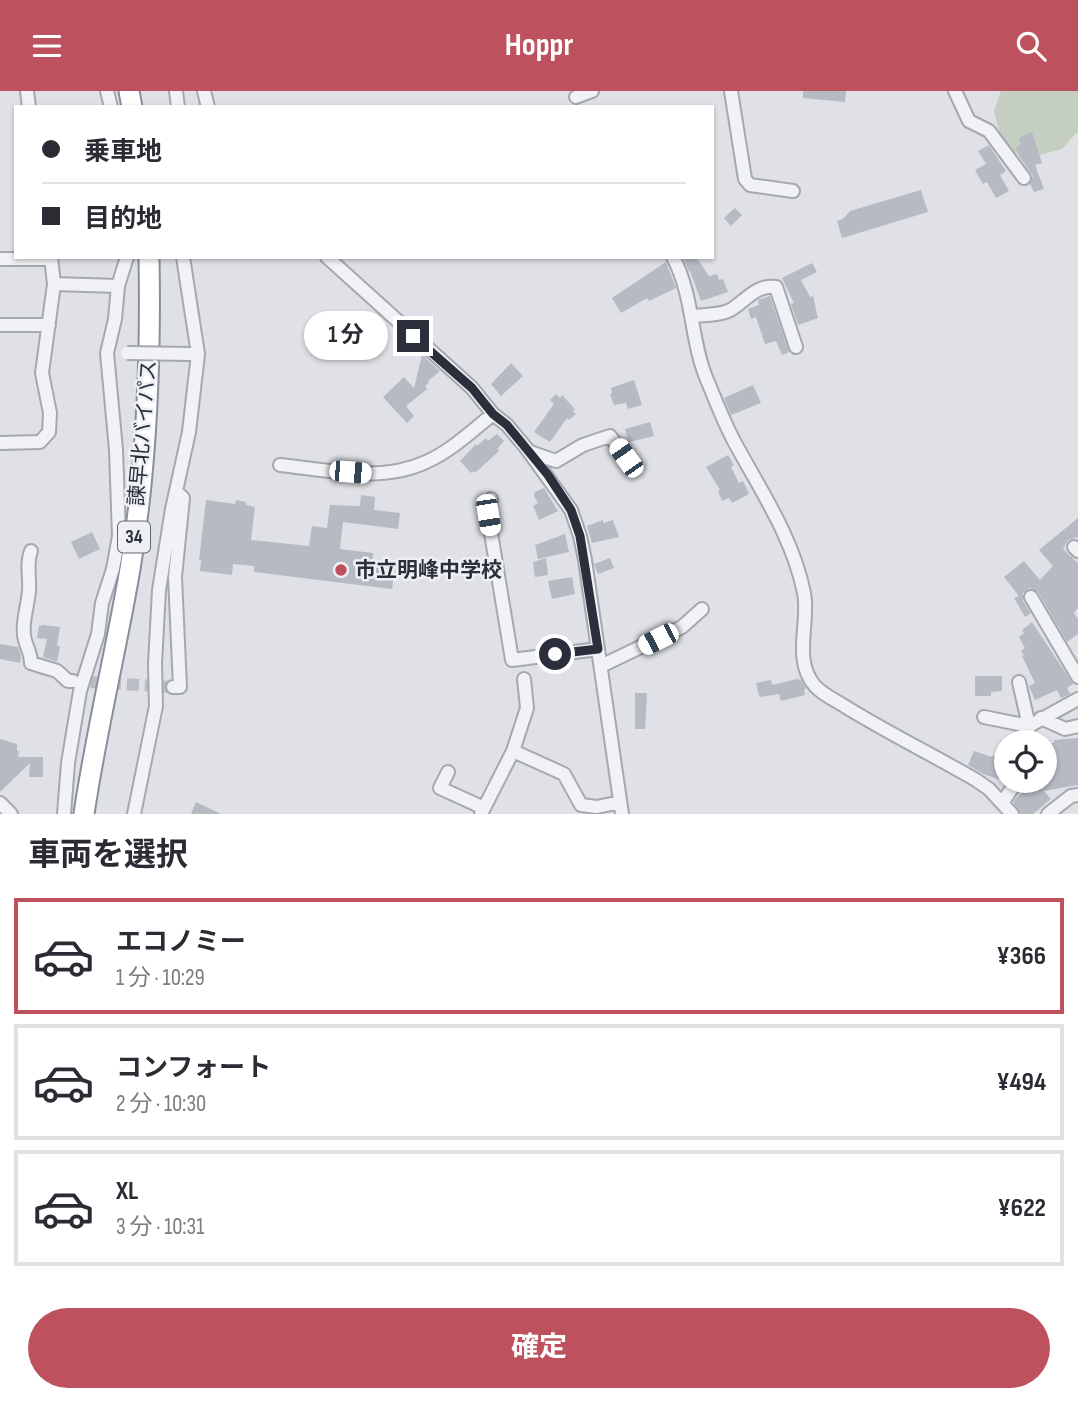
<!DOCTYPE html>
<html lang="ja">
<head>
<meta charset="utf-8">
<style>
	body { margin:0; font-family:"Sofia Sans Condensed","Noto Sans JP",sans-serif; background:#f2f2f3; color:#2b2b33; height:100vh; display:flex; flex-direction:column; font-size:26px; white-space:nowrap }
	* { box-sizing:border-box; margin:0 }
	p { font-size:23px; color:#7c7c81 }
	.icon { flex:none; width:38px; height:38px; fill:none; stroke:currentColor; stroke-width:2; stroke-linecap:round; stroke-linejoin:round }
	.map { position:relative; height:723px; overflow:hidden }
	.side { display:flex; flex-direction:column; background:#fff; flex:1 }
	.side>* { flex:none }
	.hud { position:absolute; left:14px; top:14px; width:700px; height:154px; border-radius:0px; box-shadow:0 2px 5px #0004; display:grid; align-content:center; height:154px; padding:0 28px; background:#fff }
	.controls { position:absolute; left:994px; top:639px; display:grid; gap:14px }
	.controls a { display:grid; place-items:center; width:63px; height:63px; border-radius:50%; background:#fff; box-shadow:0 2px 5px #0004; font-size:35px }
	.end { position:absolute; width:32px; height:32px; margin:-16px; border:9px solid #2a2f3b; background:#fff; box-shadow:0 0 0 4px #fff }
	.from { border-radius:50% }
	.bubble { position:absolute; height:49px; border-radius:24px; background:#fff; box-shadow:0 2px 5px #0004; font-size:23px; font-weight:700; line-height:49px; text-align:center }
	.car { position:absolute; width:21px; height:42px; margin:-21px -10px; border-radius:9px; box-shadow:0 0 5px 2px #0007; background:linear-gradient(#fff 24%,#345 0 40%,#fff 0 76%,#345 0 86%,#fff 0) }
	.hud b { display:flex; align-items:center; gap:24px; height:66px; font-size:26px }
	.hud b+b { border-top:2px solid #e1e1e2 }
	.hud i { width:18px; height:18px; background:#2b2b33 }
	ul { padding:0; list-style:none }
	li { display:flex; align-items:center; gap:21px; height:116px; margin:0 14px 10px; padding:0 14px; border:4px solid #e1e1e2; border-radius:0px }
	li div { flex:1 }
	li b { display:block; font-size:26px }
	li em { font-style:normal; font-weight:700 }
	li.active { border-color:#bd525e }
	li>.icon { width:63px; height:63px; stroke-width:1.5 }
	h2 { padding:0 28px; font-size:32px; line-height:84px }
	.button { display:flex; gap:14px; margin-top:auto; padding:14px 28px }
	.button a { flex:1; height:80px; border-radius:42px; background:#bd525e; color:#fff; font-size:28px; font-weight:700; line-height:80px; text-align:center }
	header { display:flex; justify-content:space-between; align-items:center; height:91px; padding:0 28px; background:#bd525e; color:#fff; font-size:32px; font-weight:700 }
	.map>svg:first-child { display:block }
	.green { fill:#c4cfc1 }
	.building { fill:#b6bac2 }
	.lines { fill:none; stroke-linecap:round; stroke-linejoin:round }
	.minor-tunnel { stroke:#bbbdc4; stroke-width:12; stroke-dasharray:12 6; stroke-linecap:butt }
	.minor-casing { stroke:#a5a8af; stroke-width:16 }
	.trunk-casing { stroke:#888f9b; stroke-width:23 }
	.minor { stroke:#f1f2f5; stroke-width:12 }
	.trunk { stroke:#fff; stroke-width:19 }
	.minor-bridge-casing { stroke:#a5a8af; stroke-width:16; stroke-linecap:butt }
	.minor-bridge { stroke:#f1f2f5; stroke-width:12 }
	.route { stroke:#2a2f3b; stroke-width:9 }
	.poi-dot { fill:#bd525e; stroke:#eef0f4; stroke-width:2.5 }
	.labels { text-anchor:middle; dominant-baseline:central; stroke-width:5; stroke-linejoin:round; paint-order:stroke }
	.shield { fill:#eef0f4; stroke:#656972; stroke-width:2 }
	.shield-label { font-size:19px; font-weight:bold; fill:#2a2f3b }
	.street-label { font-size:21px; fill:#2a2f3b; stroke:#eef0f4 }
	.poi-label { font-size:21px; font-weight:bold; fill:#2a2f3b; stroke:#eef0f4; text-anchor:start }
</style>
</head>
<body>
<header><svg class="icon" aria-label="menu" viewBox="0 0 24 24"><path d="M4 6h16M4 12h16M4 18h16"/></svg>Hoppr<svg class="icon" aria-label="search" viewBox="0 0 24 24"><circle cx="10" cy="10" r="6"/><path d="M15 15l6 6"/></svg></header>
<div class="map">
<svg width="1078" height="723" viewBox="0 0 1078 723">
	<rect width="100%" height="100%" fill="#dfe1e6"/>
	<!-- green -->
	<path class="green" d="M1001,0h77v40l-16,18 -34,9 -25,-10 -9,-37z"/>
	<!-- building -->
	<path class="building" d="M803,0h43l-1,11 -42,-4z
		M1032,41l10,31 -7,2 9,24 -10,3 -4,-8 3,-8 -14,-20 -3,-9 5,-3 -2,-6z
		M989,54l17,26 -6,4 9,16 -13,7 -9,-16 -4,2 -8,-14 11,-6 -8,-13z
		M921,99l7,22 -86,26 -5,-17 6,-2 7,-8z
		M735,117l7,7 -11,11 -7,-8z
		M683,166h13l13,19 8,-2 2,6 4,-1 5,13 -27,9 -11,-30 -1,1z
		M666,171l10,26 -27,13 -2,-3 -26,15 -9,-15z
		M812,172l5,9 -16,8 9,17 3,-1 5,22 -20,7 -7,-21 3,-1 -12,-25z
		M770,205l19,56 -7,3 -6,-14 -11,3 -9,-27 -5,2 -3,-10 11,-4 -1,-5z
		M422,264l18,16 -12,10 1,2 -4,3 2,3 -21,17 8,10 -7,7 -24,-26 21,-20 10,11z
		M511,272l12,13 -22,20 -10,-12z
		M634,289l8,25 -14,4 -2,-6 -12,2 -4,-11 2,-1 -1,-5z
		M753,294l8,18 -30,12 -7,-17z
		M556,303l4,4 2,-3 13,14 -2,2 3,3 -7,6 -2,-2 -17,24 -16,-10 20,-28 -4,-4z
		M650,331l4,14 -25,6 -4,-13z
		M497,343l7,7 -7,8 2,2 -24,22 -1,-2 -3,2 -11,-12 16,-17 1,2 9,-8 2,3z
		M728,364l6,10 -3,2 8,16 4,-2 6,13 -17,9 -3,-5 -7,3 -4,-10 2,-1 -14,-23z
		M544,397l14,23 -19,9 -6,-14 5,-3 -4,-7 1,-4z
		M361,404l14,2 -1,13 26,3 -2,16 -55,-7 -3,27 33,4 -1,13 23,3 -3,20 -138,-17v-6l-21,-2 -1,11 -32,-4 1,-11h-2l7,-60 29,4 1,-4 10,2v3l9,2 -4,33 58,6 3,-20 15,2 3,-23 30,1z
		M1078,427v19l-10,3 -5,9 15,14v45l-4,5 4,6v15l-11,8 -29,-50 -8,-4 -7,5v8l8,12 -6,4 -11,-19 5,-2 -15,-19 20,-16 16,19 13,-14 -14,-16z
		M603,429v3l10,-3 6,17 -27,6 -5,-17z
		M92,441l8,17 -21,10 -8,-17z
		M565,443l4,18 -31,7 -3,-14z
		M546,467l2,17 -13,2 -2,-15z
		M610,467l4,10 -16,6 -4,-10z
		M572,486l3,17 -23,5 -4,-18z
		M1032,531l41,62 -6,4 3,6 -9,4 -4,-8 -22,10 -6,-14 6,-3 -13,-27 2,-1 -3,-4 4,-3 -6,-11 5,-4 -2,-3z
		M44,534l16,2 -3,19h3l-3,16 -14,-5 4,-18 -10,-1 2,-12z
		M0,553l18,3 3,9 -1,7 -20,-4z
		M975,585h27v15l-11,1v4h-16z
		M797,588l4,1 5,8 -2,2 1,5 -24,6 -2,-7 -18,3 -2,-2 -3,-12 15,-3 1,5z
		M635,602h12l-2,36h-10z
		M1078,647v47l-34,6 7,8 -18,15h-12l-8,-12 3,-4 16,-14 4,5 13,-12 -4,-15v-19h9v-3z
		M0,648l17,5v7h2l-1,6h25v20h-14l1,-14 -30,29z
		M974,660l18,6 1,-2 13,6v13l-2,-1 -3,7 -18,-6 -15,-9z
		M196,711l25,12h-30z"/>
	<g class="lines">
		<!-- minor-tunnel -->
		<path class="minor-tunnel" d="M73,590l100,6"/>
		<defs>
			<path id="minor" d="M27,0l2,16
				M107,0l4,16
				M176,0l2,16
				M204,0l4,16
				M731,0l14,88 5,6 43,6
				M955,0l14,30 20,10 35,47
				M576,6l16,-6
				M327,166l145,131 21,26 14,11 20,24 44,61 9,26 5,24 37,254
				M673,166c21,40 17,82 34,123 9,21 17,43 28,63 26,48 58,95 69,150 6,29 -12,67 11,93 8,9 22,15 31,21 42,26 87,48 130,73l13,9 23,25
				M0,168h51
				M54,193l64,2
				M693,225c11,-1 30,-1 39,-7 13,-8 25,-25 44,-22l20,60
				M0,234h49
				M0,352l40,-1 9,-10 1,-19 -8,-40 12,-89 -3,-27
				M530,361l26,9 27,-16 27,-9 16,22
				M280,374c48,5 101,18 146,-3 25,-11 46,-31 67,-48
				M491,408l-3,16 24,145 86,-11
				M1074,456l4,4
				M31,460c-5,12 -1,26 -2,39 -1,16 -7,30 -5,45 1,10 7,17 7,28l26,8 11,10h5
				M1031,506l47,80
				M601,575l81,-39 20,-18
				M173,596h7l-5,-110 8,-79 -7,-7
				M984,626l45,9 -10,-44
				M1041,627l24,11 13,-3
				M1027,651l2,-16 49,-27
				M513,660l14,-43 -3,-29
				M448,681l-8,16 44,20
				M0,712l11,11
				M1002,712l15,-22
				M64,723l4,-51 12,-72 18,-57 4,-31 11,-34 6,-33 -3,-86 -9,-97 8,-34 3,-33 9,-29
				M134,723l22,-108 -1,-42 4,-74 13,-81 17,-77 9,-78 -15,-97
				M481,723l32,-63 51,23 17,31 16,2 23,-5
				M1048,723l23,-18 7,-1"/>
			<path id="trunk" d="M129,0l3,16
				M84,723c12,-82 32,-163 46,-245 17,-103 21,-207 19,-312"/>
		</defs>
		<!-- minor casing -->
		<use href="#minor" class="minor-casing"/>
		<!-- trunk casing -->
		<use href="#trunk" class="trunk-casing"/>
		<!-- minor -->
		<use href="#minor" class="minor"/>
		<!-- trunk -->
		<use href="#trunk" class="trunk"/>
		<defs>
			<path id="minor-bridge" d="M127,262l64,1"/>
		</defs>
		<!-- minor-bridge casing -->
		<use href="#minor-bridge" class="minor-bridge-casing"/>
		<!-- minor-bridge -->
		<use href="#minor-bridge" class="minor-bridge"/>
	</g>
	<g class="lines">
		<!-- route -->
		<path class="route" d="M413,245l59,52 21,26 14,11 41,50 23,35 9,26 18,113 -43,5"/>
	</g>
	<!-- markers -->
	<circle class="poi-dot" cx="341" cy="479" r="7"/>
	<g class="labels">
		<!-- shield labels -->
		<rect class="shield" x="118" y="430.5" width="32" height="31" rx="5"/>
		<g class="shield-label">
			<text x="134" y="446">34</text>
		</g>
		<!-- street labels -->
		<g class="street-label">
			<text transform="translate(143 342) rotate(-85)">諫早北バイパス</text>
		</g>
		<!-- poi labels -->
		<g class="poi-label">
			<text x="355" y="479">市立明峰中学校</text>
		</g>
	</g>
</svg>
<div class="controls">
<a><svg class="icon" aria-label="locate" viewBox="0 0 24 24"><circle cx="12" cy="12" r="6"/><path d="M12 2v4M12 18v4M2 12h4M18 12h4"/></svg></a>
</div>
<i class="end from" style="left:555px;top:563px"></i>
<i class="end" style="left:413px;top:245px"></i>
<div class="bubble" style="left:304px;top:220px;width:84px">1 分</div>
<i class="car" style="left:626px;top:367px;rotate:325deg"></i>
<i class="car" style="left:350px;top:381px;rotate:95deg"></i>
<i class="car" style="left:488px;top:424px;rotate:171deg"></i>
<i class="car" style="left:658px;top:548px;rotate:243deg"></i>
<div class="hud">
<b><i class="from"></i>乗車地</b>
<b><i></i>目的地</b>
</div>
</div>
<section class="side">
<h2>車両を選択</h2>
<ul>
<li class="active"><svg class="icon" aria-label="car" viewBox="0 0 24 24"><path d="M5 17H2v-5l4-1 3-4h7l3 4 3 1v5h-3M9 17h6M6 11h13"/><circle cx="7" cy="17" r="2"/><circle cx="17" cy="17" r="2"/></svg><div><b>エコノミー</b><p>1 分 · 10:29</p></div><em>¥366</em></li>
<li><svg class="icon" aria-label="car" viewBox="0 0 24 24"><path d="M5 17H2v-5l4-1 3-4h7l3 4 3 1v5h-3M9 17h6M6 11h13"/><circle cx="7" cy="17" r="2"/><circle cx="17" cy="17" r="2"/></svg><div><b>コンフォート</b><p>2 分 · 10:30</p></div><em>¥494</em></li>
<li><svg class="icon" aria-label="car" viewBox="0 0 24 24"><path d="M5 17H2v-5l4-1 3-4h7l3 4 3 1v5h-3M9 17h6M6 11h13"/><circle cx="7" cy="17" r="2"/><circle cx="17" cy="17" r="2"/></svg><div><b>XL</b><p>3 分 · 10:31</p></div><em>¥622</em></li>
</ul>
<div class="button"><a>確定</a></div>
</section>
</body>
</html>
